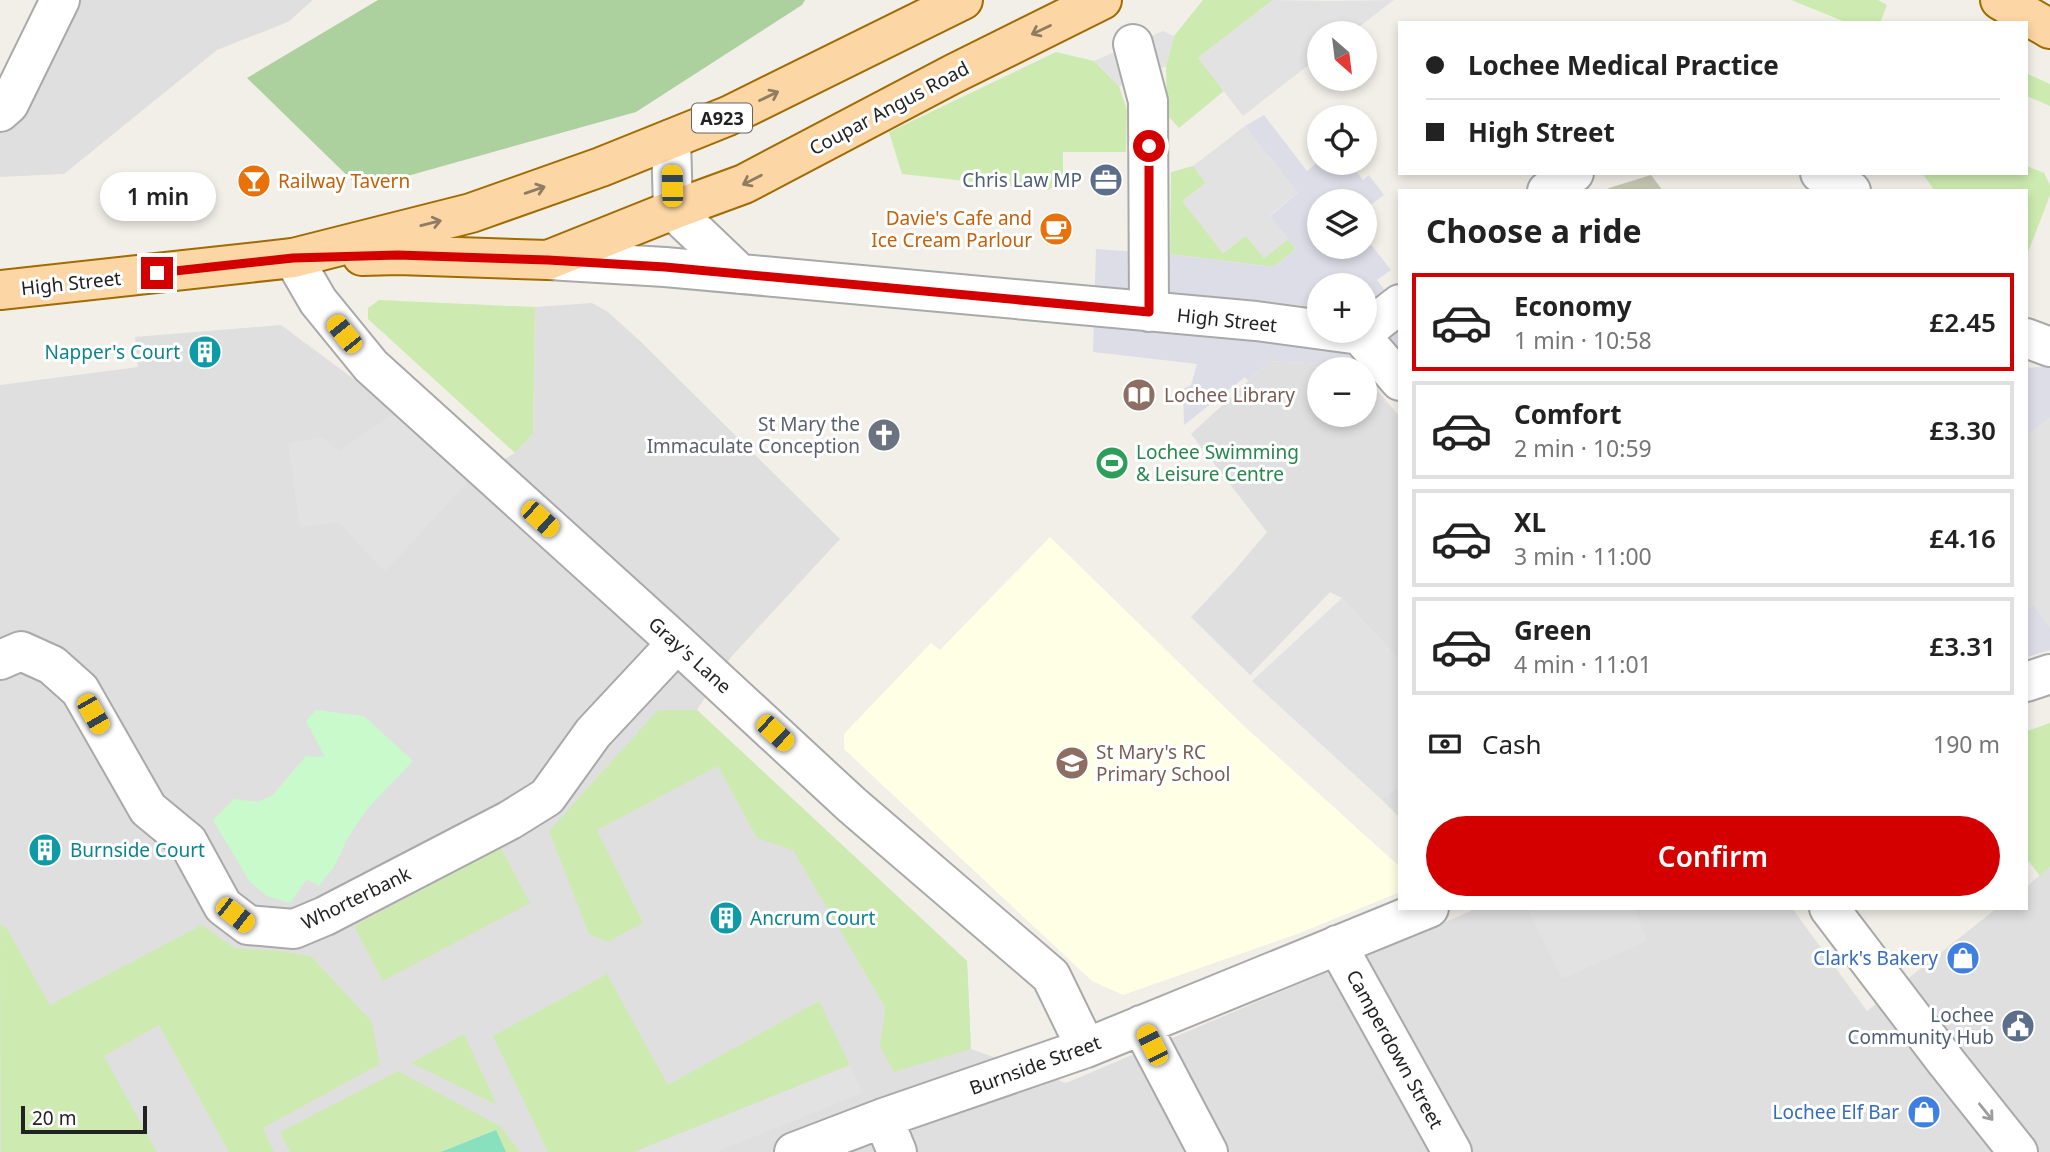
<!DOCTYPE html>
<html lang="en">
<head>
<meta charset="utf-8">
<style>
	body { margin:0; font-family:"Noto Sans",sans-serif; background:#f6f6f6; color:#222; height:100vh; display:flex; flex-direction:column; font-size:26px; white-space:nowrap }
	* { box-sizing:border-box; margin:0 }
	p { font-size:23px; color:#767676 }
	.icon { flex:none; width:38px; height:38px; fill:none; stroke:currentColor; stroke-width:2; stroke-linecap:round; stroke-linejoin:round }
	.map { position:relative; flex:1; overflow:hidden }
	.side { position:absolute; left:1398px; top:189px; width:630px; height:721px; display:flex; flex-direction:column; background:#fff; border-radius:0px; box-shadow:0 4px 10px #0003 }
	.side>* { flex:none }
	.guide { position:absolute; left:1398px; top:21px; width:630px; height:154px; border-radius:0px; box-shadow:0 4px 10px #0003; display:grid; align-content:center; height:154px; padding:0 28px; background:#fff }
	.needle { width:46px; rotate:152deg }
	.buttons { position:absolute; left:1307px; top:21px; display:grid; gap:14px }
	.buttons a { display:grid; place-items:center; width:70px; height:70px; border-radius:50%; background:#fff; box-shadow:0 4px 10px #0003; font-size:35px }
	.scale { position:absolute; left:21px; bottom:18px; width:126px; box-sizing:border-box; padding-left:7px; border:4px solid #222; border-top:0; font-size:19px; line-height:24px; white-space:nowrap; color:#222; -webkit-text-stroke:5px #fff; paint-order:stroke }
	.end { position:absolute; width:32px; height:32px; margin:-16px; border:9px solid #d40000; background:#fff; box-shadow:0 0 0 4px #fff }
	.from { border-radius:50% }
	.bubble { position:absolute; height:49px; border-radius:24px; background:#fff; box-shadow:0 4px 10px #0003; font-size:23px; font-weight:600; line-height:49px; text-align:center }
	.car { position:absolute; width:21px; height:42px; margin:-21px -10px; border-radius:9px; box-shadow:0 0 5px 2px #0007; background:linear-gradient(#f5c518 24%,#345 0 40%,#f5c518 0 76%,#345 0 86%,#f5c518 0) }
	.guide b { display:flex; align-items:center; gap:24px; height:66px; font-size:26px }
	.guide b+b { border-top:2px solid #e0e0e0 }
	.guide i { width:18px; height:18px; background:#222 }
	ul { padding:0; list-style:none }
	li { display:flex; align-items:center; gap:21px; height:98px; margin:0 14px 10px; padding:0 14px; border:4px solid #e0e0e0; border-radius:0px }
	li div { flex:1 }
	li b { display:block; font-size:26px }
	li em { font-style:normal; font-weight:600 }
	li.current { border-color:#d40000 }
	li>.icon { width:63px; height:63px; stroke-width:1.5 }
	h2 { padding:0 28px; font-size:32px; line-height:84px }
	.pay { display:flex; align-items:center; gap:18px; height:77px; padding:0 28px; font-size:26px }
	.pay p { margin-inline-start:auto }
	.primary-button { display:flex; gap:14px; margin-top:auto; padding:14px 28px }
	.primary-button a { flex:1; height:80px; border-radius:42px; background:#d40000; color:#fff; font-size:28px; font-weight:600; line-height:80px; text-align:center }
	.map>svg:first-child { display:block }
	.residential { fill:#e0dfdf }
	.education { fill:#ffffe5 }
	.construction { fill:#c7c7b4 }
	.grass { fill:#cdebb0 }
	.forest { fill:#add19e }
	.park { fill:#c8facc }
	.pitch { fill:#88e0be }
	.parking { fill:#e2e2e2 }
	.plaza { fill:#dddde8; fill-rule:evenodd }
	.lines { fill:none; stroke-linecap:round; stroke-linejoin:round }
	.minor-casing { stroke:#a9a9a9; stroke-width:42 }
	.primary-casing { stroke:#a06b00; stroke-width:42 }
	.minor { stroke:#fff; stroke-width:38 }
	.primary { stroke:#fcd6a4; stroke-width:38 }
	.oneway { stroke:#8f7c63 }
	.oneway2 { stroke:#9c9c9c }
	.route { stroke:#d40000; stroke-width:9 }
	.labels { text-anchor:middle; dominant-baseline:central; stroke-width:6; stroke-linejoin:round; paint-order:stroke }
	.shield { fill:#fff; stroke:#646464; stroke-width:2 }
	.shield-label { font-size:18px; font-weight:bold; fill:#222 }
	.street-label { font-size:19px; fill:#222; stroke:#fff }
	.service-label { font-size:19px; fill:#4e5e75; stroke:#fff; text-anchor:end }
	.food-label { font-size:19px; fill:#c56008; stroke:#fff; text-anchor:start }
	.culture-label { font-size:19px; fill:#0d838f; stroke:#fff; text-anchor:start }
	.education-label { font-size:19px; fill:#785e54; stroke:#fff; text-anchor:start }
	.worship-label { font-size:19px; fill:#5b616d; stroke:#fff; text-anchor:end }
	.leisure-label { font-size:19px; fill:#27864d; stroke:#fff; text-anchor:start }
	.shop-label { font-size:19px; fill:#366cbe; stroke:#fff; text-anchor:end }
</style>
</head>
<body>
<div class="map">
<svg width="2050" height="1152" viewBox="0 0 2050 1152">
	<rect width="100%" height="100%" fill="#f2efe9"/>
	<!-- residential -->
	<path class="residential" d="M79,0h234l-25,22 -71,28 -153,124 -64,3v-48l53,-79z
		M592,303l16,9 32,29 200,198 -108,117 -35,54 270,251 4,88 95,34 405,-172v-3h321l75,103 130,-103h29l1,-22 23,-19v285h-2050v-767l138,-18 -3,-30 146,-12 116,86 73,68 45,-26 18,-19 2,-127z
		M1270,361l69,4 6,4h-25v46h45v-34l7,3 28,33v244l-58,-63 -12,-6 -80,83 -59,-58 43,-46 33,-39 -76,-98z
		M1400,786v32l-19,-19z"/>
	<!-- education -->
	<path class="education" d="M1050,537l194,189 156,141v25l-100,41 -177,62 -31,-14 -248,-232v-15l87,-91 9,7z"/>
	<!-- construction -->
	<path class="construction" d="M1651,175l12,16h-58l4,-3z"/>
	<!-- grass -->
	<path class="grass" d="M1203,0h70l-75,58 26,33 -45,37 -12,-13 -1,-49 8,-30z
		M1791,0h87l9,5 -7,18h-32z
		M1056,52l38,9 25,25 8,24 -1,42h-63v27l-14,11 -147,-16 -13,-42z
		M2026,73l24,11v22l-23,-10z
		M1193,166l13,17 -23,18 40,52 23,-18 18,23 24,-19 8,10 -23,18 -103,-13 1,-82z
		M2027,166l17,7 6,12v10l-23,60 -1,-64h-91l-13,-18h104z
		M379,300l156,7 -2,127 -18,19 -147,-134v-11z
		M658,710h39l270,251 4,88 -77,23 -14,-25 5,-40 -92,-157 -36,-12 -39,-72 -121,64 46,93 -35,19 -19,-8 -40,-103z
		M2050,723v144l-10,9 -13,-17v-128z
		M501,848l29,55 -147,78 -29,-55z
		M0,925l6,2 44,78 152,-80 32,23 47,3 30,5 61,66 8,42 -117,64 11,24h-45l-70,-127 -55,31 53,96h-156z
		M607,974l61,111 151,-84 31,64 -216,87h-86l-55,-116z
		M464,1034l33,71 -86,-42z
		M398,1071l102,55 20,26h-14l-10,-22 -55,22h-151l-10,-20z"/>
	<!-- forest -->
	<path class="forest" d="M378,0h427l-3,5 -166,107 -275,77 -114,-111z"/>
	<!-- park -->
	<path class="park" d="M316,710l48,6 49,45 -46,48 -20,30 -12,26 -16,21 -12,-7 -17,24 -23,-7 -17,-14 -37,-62 21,-21 23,3 15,-6 34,-40 19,1 -19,-36z"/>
	<!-- pitch -->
	<path class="pitch" d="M496,1130l10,22h-65z"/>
	<!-- parking -->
	<path class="parking" d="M1273,0l57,1 64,-1 -43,33h-31l-1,24 -76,59 -45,-58z
		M1163,31l11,5 -8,30 -47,20 -25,-25z
		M1245,126l53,67 -28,22 18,24 -24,19 -18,-22 -23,17 -41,-52 24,-18 -13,-17z
		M397,411l73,68 -85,93 -47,-50 -38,5 -12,-84 34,-6 17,14z
		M2050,418v209l-17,-22 -6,5 -1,-175z
		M1342,598l58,63v125l-19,13 -129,-118z
		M1527,908h107l13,33 -85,38z
		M850,1065l12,28 -146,59h-82z"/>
	<!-- plaza -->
	<path class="plaza" d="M1264,115l43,56 12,-10 30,2 14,17 6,-5 15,20 -19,14v-8h-45v46h45v-10l26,33 -14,10 23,30v57l-36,-9 -14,11h-5l-6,-4 -69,-4 -22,20 -3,-4 -61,48 -1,-36 8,-4 6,-21 -104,-12 3,-103 74,5 103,13 23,-18 -26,-33 28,-23 -53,-67zM1320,285h45v46h-45z
		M2050,366v52l-23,17v-67z
		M2033,605l17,22v23l-23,7v-47z"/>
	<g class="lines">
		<defs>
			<path id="minor" d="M1133,44l15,57 1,211
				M0,112l9,-8 51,-104
				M671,139l2,71 67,64
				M1820,173l31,18
				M1547,191l27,-18
				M293,258l25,43 53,65 306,277 175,162 199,171 35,72
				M548,260l117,7 591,54 104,14 40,46
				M1360,335l40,-31
				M2026,338l24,9
				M0,660l21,-9 31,14 28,25 68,119 40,33 35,64 25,19 46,4 31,-13 185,-96 37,-23 46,-64 84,-90
				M2026,682l24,-8
				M1829,908l118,155 71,89
				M1337,945l115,207
				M1141,1025l67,127
				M883,1118l14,34
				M794,1152l89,-34 203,-70 343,-140"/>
			<path id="primary" d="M2000,0l50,29
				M362,256l36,-1 150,5 125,-50 71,-26 209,-110 149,-74
				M0,290l293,-32 178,-45 130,-46 127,-51 235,-116"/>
		</defs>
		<!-- minor casing -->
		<use href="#minor" class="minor-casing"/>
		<!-- primary casing -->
		<use href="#primary" class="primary-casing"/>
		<!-- minor -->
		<use href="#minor" class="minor"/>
		<!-- primary -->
		<use href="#primary" class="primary"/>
	</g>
	<!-- one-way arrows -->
	<defs><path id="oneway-shaft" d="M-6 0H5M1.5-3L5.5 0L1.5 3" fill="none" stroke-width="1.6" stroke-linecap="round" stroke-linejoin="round" transform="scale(1.75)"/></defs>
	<g class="oneway">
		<use href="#oneway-shaft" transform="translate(1041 30) rotate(154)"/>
		<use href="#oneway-shaft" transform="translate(769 96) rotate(-26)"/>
		<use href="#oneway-shaft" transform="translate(752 180) rotate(153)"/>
		<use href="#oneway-shaft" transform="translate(535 190) rotate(-19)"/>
		<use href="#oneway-shaft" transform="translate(431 223) rotate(-14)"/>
	</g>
	<use class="oneway2" href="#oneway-shaft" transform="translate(1986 1112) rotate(51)"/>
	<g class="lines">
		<!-- route -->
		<path class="route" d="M157,273l136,-15 105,-3 150,5 117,7 484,45v-166"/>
	</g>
	<!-- icons -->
	<defs>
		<symbol id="office-disc" viewBox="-11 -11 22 22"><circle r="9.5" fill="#5c6f8a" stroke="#fff"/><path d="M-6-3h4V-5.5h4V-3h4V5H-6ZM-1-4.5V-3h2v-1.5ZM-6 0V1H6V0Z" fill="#fff"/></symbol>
		<symbol id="bar-disc" viewBox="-11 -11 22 22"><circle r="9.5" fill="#e8710a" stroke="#fff"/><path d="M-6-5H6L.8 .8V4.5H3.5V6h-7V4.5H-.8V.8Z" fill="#fff"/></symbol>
		<symbol id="cafe-disc" viewBox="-11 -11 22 22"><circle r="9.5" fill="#e8710a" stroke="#fff"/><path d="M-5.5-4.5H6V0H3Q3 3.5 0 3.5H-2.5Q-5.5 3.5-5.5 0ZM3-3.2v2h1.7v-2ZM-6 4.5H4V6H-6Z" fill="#fff"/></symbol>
		<symbol id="building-disc" viewBox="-11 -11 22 22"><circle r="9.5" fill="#0f9aa8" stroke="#fff"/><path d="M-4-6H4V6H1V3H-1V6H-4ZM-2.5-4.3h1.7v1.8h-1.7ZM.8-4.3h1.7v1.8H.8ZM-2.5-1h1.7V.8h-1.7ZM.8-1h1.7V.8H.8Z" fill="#fff"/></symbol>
		<symbol id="library-disc" viewBox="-11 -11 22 22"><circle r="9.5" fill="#8d6e63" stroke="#fff"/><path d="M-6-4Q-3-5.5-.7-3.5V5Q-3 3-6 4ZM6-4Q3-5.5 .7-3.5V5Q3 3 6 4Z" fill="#fff"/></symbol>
		<symbol id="church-disc" viewBox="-11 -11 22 22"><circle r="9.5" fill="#6b7280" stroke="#fff"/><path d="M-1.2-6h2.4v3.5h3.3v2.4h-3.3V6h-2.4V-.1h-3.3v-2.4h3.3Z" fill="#fff"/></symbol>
		<symbol id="stadium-disc" viewBox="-11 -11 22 22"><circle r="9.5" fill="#2e9e5b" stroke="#fff"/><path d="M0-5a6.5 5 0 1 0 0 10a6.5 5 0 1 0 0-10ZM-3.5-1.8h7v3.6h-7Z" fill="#fff"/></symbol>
		<symbol id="school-disc" viewBox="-11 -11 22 22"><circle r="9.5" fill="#8d6e63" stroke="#fff"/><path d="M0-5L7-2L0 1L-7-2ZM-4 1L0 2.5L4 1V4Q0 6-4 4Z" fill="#fff"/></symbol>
		<symbol id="shop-disc" viewBox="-11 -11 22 22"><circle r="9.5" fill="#3f7fe0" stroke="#fff"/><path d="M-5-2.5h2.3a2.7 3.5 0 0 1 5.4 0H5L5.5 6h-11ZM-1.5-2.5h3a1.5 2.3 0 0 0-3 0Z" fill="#fff"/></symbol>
		<symbol id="civic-disc" viewBox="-11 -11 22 22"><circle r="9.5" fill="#5c6f8a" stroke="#fff"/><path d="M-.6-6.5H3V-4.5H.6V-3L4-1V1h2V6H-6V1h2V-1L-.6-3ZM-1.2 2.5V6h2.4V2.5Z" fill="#fff"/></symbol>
	</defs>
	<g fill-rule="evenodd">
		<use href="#office-disc" x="1087" y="161" width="38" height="38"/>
		<use href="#bar-disc" x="235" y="162" width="38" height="38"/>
		<use href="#cafe-disc" x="1037" y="210" width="38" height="38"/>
		<use href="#building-disc" x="186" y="333" width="38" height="38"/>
		<use href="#library-disc" x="1120" y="376" width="38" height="38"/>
		<use href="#church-disc" x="865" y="416" width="38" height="38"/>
		<use href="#stadium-disc" x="1093" y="444" width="38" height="38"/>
		<use href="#school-disc" x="1053" y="744" width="38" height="38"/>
		<use href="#building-disc" x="26" y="831" width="38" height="38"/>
		<use href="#building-disc" x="707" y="899" width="38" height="38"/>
		<use href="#shop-disc" x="1944" y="939" width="38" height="38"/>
		<use href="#civic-disc" x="1999" y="1007" width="38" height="38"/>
		<use href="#shop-disc" x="1905" y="1093" width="38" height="38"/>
	</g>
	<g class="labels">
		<!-- shield labels -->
		<rect class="shield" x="692" y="103.5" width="60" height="29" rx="5"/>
		<g class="shield-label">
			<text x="722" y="118">A923</text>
		</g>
		<!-- street labels -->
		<g class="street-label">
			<text transform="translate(889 108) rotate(-28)">Coupar Angus Road</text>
			<text transform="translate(71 283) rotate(-6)">High Street</text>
			<text transform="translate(1227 320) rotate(6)">High Street</text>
			<text transform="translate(690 655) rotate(42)">Gray's Lane</text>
			<text transform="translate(356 898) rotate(-26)">Whorterbank</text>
			<text transform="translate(1395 1049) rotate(61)">Camperdown Street</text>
			<text transform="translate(1035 1065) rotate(-20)">Burnside Street</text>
		</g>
		<!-- service labels -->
		<g class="service-label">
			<text x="1082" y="180">Chris Law MP</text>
			<text x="1994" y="1015">Lochee<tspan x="1994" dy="22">Community Hub</tspan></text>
		</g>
		<!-- food labels -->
		<g class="food-label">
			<text x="278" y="181">Railway Tavern</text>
			<text x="1032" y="218" text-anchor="end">Davie's Cafe and<tspan x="1032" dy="22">Ice Cream Parlour</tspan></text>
		</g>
		<!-- culture labels -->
		<g class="culture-label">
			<text x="180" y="352" text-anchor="end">Napper's Court</text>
			<text x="70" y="850">Burnside Court</text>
			<text x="750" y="918">Ancrum Court</text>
		</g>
		<!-- education labels -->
		<g class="education-label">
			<text x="1164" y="395">Lochee Library</text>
			<text x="1096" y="752">St Mary's RC<tspan x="1096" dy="22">Primary School</tspan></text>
		</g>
		<!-- worship labels -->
		<g class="worship-label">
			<text x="860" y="424">St Mary the<tspan x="860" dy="22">Immaculate Conception</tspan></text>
		</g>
		<!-- leisure labels -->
		<g class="leisure-label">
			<text x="1136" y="452">Lochee Swimming<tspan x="1136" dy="22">&amp; Leisure Centre</tspan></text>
		</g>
		<!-- shop labels -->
		<g class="shop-label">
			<text x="1938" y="958">Clark's Bakery</text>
			<text x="1899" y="1112">Lochee Elf Bar</text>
		</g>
	</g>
</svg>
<div class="buttons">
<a><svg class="needle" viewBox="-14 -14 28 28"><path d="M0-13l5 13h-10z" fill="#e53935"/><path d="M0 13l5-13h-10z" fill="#767676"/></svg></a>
<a><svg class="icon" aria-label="locate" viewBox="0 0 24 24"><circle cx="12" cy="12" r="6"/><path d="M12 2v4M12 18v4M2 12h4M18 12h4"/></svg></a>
<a><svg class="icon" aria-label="layers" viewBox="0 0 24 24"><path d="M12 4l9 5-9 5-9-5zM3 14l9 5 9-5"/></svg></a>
<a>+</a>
<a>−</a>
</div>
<div class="scale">20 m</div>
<i class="end from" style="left:1149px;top:146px"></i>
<i class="end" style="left:157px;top:273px"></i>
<div class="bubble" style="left:100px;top:172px;width:116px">1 min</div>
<i class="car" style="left:672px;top:186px;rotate:359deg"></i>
<i class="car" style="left:344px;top:334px;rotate:321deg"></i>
<i class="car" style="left:540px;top:519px;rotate:132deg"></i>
<i class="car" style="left:93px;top:714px;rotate:150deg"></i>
<i class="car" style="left:775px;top:733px;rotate:133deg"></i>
<i class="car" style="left:235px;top:915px;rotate:128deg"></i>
<i class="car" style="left:1152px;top:1045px;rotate:333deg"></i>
<div class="guide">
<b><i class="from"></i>Lochee Medical Practice</b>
<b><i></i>High Street</b>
</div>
<section class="side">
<h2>Choose a ride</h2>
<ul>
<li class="current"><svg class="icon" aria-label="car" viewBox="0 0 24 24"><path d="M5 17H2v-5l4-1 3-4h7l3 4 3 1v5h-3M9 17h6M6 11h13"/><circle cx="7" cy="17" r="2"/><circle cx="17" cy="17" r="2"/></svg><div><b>Economy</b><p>1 min · 10:58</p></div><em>£2.45</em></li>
<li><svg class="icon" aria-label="car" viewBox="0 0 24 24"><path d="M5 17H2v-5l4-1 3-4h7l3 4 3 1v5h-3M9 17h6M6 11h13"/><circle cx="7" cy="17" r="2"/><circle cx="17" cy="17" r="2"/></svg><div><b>Comfort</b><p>2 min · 10:59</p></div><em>£3.30</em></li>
<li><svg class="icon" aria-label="car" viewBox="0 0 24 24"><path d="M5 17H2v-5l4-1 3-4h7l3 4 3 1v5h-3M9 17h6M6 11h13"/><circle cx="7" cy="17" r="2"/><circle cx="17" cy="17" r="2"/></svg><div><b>XL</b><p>3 min · 11:00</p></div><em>£4.16</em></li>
<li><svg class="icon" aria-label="car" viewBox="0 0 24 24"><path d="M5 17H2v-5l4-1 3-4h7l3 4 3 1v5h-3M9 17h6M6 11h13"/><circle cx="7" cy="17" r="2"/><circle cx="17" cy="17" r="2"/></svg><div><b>Green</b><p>4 min · 11:01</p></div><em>£3.31</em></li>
</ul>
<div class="pay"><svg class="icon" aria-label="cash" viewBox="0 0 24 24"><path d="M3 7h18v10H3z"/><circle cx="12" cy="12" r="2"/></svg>Cash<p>190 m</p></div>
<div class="primary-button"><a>Confirm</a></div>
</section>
</div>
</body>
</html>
